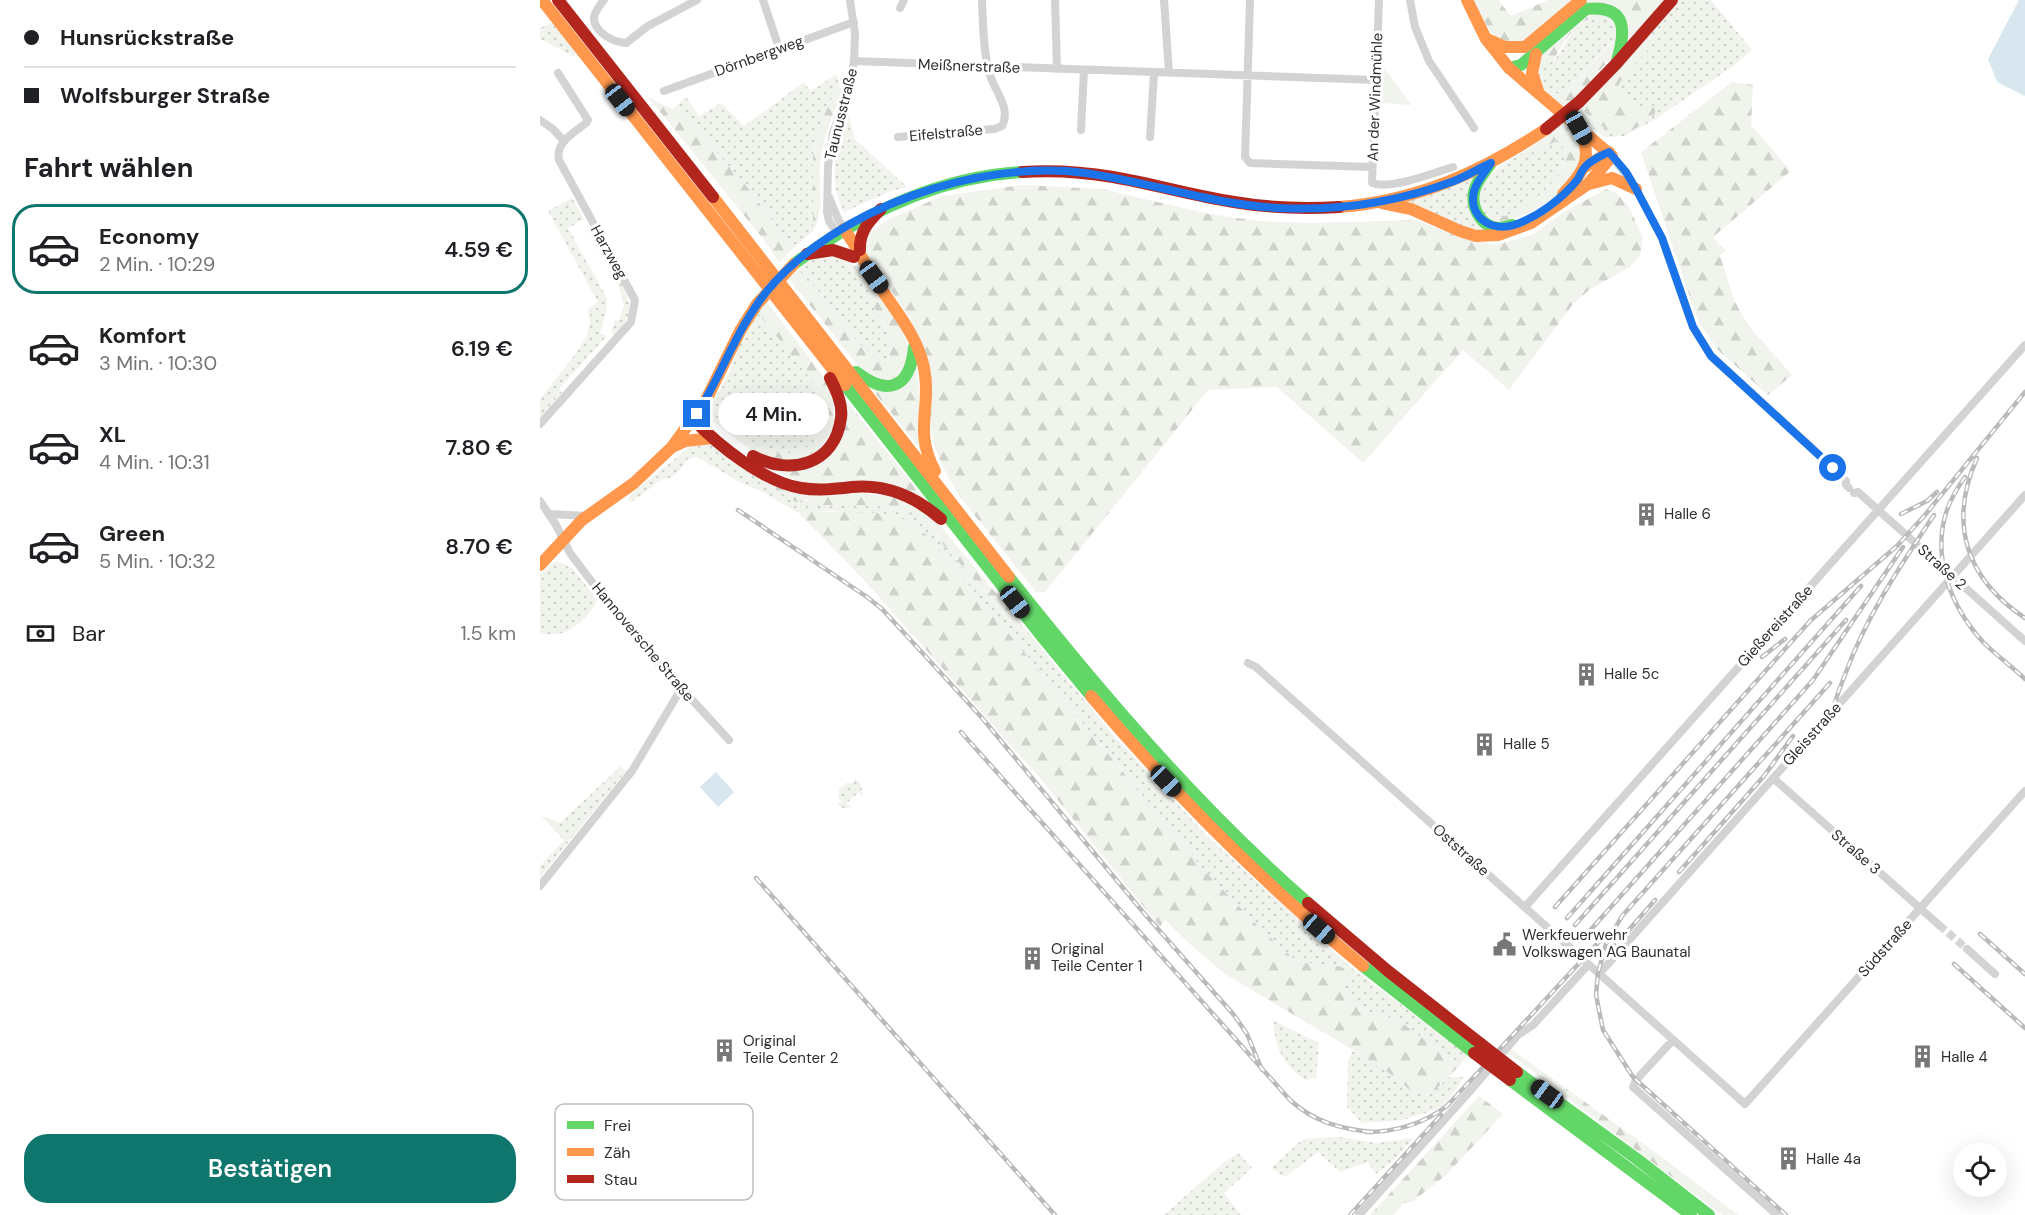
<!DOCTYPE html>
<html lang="de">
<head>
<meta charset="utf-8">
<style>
	body { margin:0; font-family:"DM Sans",sans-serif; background:#f6f6f6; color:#202124; height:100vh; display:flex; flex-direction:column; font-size:22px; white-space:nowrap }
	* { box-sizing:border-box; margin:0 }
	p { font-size:20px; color:#757577 }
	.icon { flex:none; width:33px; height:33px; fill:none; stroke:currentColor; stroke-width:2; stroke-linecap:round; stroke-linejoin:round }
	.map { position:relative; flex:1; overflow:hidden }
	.sheet { display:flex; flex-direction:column; background:#fff; width:540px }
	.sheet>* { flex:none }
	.guide { display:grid; align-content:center; height:132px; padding:0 24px; background:#fff }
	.fabs { position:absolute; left:1413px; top:1143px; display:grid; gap:12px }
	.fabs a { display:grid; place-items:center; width:54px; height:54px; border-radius:50%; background:#fff; box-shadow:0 6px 24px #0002; font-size:30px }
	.end { position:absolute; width:27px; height:27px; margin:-14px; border:8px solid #1a73e8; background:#fff; box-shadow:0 0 0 3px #fff }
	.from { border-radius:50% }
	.bubble { position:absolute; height:42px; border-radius:21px; background:#fff; box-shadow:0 6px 24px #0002; font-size:20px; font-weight:600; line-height:42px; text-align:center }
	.car { position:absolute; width:18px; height:36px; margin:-18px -9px; border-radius:8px; box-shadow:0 0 4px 2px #0007; background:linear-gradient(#222 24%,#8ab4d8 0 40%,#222 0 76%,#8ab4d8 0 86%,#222 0) }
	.guide b { display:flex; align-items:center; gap:21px; height:57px; font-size:22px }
	.guide b+b { border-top:2px solid #e0e0e0 }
	.guide i { width:15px; height:15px; background:#202124 }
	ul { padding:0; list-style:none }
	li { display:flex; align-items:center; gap:18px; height:90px; margin:0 12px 9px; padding:0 12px; border:3px solid transparent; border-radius:24px }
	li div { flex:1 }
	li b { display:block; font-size:22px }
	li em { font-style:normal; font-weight:600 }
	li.selected { border-color:#0f766e }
	li>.icon { width:54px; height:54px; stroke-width:1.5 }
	h2 { padding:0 24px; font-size:27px; line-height:72px }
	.pay { display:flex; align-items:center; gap:15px; height:66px; padding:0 24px; font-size:22px }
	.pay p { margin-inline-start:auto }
	.button { display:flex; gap:12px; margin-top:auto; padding:12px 24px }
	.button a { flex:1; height:69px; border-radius:24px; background:#0f766e; color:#fff; font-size:24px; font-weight:600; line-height:69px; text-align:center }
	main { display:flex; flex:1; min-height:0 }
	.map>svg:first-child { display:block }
	.grass { fill:url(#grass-dots) }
	.forest { fill:url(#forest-firs) }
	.park { fill:#f0f4ec }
	.water { fill:#d8e6f0 }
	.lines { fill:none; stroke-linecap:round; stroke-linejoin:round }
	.street-tunnel { stroke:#d5d5d5; stroke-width:8; stroke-dasharray:8 4; stroke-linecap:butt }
	.street { stroke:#d3d3d3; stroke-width:8 }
	.fast { stroke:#63d668; stroke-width:12 }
	.slow { stroke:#ff974d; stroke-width:12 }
	.jam { stroke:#b3261e; stroke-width:12 }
	.rail-casing { stroke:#bababa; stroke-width:4.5 }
	.rail { stroke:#fff; stroke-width:2; stroke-dasharray:7; stroke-linecap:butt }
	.slow-bridge { stroke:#ff974d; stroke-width:12 }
	.jam-bridge { stroke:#b3261e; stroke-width:12 }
	.route { stroke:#1a73e8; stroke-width:8 }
	.labels { text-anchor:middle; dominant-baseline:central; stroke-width:6; stroke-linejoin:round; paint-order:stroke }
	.street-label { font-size:15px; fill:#2e2e2e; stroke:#fff }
	.poi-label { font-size:15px; fill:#2e2e2e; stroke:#fff; text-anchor:start }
	.key { fill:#fff; stroke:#c0c0c0; stroke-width:1.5 }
	.key-label { font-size:16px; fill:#2e2e2e }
</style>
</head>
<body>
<main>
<section class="sheet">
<div class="guide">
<b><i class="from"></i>Hunsrückstraße</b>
<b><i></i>Wolfsburger Straße</b>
</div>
<h2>Fahrt wählen</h2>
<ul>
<li class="selected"><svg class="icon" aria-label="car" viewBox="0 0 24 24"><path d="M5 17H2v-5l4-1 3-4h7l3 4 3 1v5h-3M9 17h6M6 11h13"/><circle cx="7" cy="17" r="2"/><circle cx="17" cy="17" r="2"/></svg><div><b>Economy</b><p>2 Min. · 10:29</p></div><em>4.59 €</em></li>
<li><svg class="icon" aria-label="car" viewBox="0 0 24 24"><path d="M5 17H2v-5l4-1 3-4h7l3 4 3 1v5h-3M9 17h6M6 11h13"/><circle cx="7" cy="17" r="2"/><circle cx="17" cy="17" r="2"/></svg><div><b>Komfort</b><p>3 Min. · 10:30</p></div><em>6.19 €</em></li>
<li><svg class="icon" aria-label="car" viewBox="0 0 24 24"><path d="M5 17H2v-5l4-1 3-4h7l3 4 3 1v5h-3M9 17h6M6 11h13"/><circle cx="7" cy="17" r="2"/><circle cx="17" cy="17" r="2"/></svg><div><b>XL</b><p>4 Min. · 10:31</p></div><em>7.80 €</em></li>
<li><svg class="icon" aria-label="car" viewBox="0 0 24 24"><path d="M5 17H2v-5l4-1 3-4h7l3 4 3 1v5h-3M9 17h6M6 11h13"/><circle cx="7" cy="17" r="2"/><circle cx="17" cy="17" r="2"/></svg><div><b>Green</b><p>5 Min. · 10:32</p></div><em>8.70 €</em></li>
</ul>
<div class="pay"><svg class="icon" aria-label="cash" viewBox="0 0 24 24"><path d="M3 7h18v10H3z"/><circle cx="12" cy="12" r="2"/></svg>Bar<p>1.5 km</p></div>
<div class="button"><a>Bestätigen</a></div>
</section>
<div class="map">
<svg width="1485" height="1215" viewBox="0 0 1485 1215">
	<defs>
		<pattern id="grass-dots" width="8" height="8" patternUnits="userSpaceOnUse" patternTransform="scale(1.5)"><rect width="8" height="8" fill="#f0f4ec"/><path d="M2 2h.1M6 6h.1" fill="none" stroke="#ced2cb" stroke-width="1.8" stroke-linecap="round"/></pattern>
		<pattern id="forest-firs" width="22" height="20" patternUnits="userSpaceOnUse" patternTransform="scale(1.5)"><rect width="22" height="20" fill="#f0f4ec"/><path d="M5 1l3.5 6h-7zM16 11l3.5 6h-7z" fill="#ced2cb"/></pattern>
	</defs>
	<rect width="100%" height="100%" fill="#fff"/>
	<!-- grass -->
	<path class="grass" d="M1139,0h32l41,50 -20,17 -78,53 -30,16 -20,1 -29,-23 76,-85z
		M1058,16l11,1 7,3 3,28 -7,-7 -48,55 -8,-3 -7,1c-15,-13 -11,-26 -6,-43l11,10 24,-37z
		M12,23l26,30 -5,3 -33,-17v-11z
		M296,74l3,9 -20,43 -6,29v76l-20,18 -45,-61 -72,-82 10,-9 13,19 22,-13 23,23 59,-43 8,8z
		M307,111l8,28 52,48 -16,4 -47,21c-17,-31 -8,-70 3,-101z
		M1018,140c25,24 -26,66 -47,74 -10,5 -18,-2 -28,2l-6,-23c13,-24 32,-32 55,-46l2,6z
		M938,175c-12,17 -11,22 -5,41l26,15 -22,2 -80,-30 29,-7z
		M32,198l12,21 -16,9 39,70v11l-7,24 7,3 -48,53 3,3 -22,25v-18l33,-42 13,-19 4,-15 -2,-14 10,-7 -50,-91z
		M48,225l38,67c8,19 1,29 -11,43l-4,-2 4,-13 4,1 5,-16 -5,-18 -33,-60z
		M287,253l24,9 26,28 -9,6c11,21 27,40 21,65l-9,2 -27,-26 -44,-58 -9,-7h-4l14,-13z
		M218,313l49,60 7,10 6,13 3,20 -6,20 -5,8 -11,7 -15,3 -9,-1 -12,-3 -31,-20 -4,-1 -2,4 -18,-14v-8l3,-10 15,-25 11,-31z
		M165,442l109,63h60l25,5 15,6 17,15 89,101 5,2 2,-3 87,105 95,102 145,132 114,84 -9,12 -54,-41 -16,-8 -19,-5 -21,-10 -5,-14 4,-12 -10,-10 -17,-1 -25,-4 -39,-36 -53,-55 -275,-333 -22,-17 -74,-9 -36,1 -36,-21 -20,-8 -44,-26 -9,2 -8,11 -10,8 -9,2 -26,20 -6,2 -1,-3 3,-5 60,-48z
		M18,561l15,8 24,30c-1,11 -24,32 -35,34 -6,2 -13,1 -20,1l-2,-1v-59l12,-11z
		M81,766l5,5 -86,106v-11l24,-26 -23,-25 19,8z
		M315,779l6,5 2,13 -4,-5 -12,11 4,5h-8l-6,-4 4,-3 -3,-4 1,-7 7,-7h7z
		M734,1021l45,22 -3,35 -11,2c-20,-14 -32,-34 -31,-59z
		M813,1050l42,27 17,15 18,2 19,-17h15l-20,30 -41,13 -41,3 -15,-16 1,-46z
		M800,1137l36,6 38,-5 -23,25 -15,11 -8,-12 -28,10 -22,-20 -33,25 -14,-9 32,-29z
		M698,1153l14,15 -28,25 17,22h-77l59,-52z"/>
	<!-- forest -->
	<path class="forest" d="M932,0h26l13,16 37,-16h116l-38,46 -17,-40 -85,36 -20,2 -14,-13z
		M1063,13l6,4c-26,-3 -37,13 -50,33 -4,7 -5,11 -12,15l-5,-6 5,-12 36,-33z
		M1111,37l2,7 -33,38 -3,7 21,20 12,-6 5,5v6c-7,4 -12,10 -19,14 -22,15 -37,-5 -53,-18l7,-13 51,-55z
		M1073,41l5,2 1,5 -43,50 -14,9 -8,-5 -5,-8 7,-1 8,3z
		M1192,82l21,3 -2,40 40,46 -78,66 13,14 -6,4 14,45 14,25 44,50 -24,20 -50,-45 -20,-29 -57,-169z
		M299,83l3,11c-9,19 -18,41 -21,63 -4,24 5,52 -8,74v-76l6,-29z
		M109,98l23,11 4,-3 72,82 45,61 -14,13 -15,-22z
		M1026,121l11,9 5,11 -1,26 -19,23 -13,12 -45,22 -14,-2 -7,-6c9,-4 18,3 28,-2 20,-8 73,-50 47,-74l-24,13 -2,-6z
		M482,185l80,4 107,25 49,7 53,2 104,-3 42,16 38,9 37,-10 32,-23 42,-23 11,4 12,14 14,31 -3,18 -12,12 -39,22 -16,14 -64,86 -46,-40 -100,113 -86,-76 -69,3 -163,202h-9l-76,-95 -16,-28 -10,-24 -22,-123 -46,-69 1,-18 20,-15 55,-24z
		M256,272h4l9,7 44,58 27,26 9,-3c6,-24 -10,-43 -21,-64l3,-5 6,-1c11,13 31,46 32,63 1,6 -2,14 -3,19l-19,11 -21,-7 -77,-97z
		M226,301l67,88 1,38 -15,23 -24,12 -34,-4 -33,-25 2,-4 4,1 31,20 12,3 9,1 15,-3 11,-7 5,-8 6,-19 -3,-21 -6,-13 -56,-70z
		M376,352l6,99 -51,-63 18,3z
		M301,394l82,104 -116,-13 -40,-17 65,-19z
		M236,486l125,11 37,26 89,108 -1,3 -6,-2 -89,-101 -17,-15 -15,-6 -25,-5h-60l-8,-6 -10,3 -20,-12z
		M257,511l84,2 26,7 22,17 275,333 53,55 39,36 25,4 17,1 7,3 3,7 -4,12 5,14 21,10 19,5 16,8 54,41 -28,28 -19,-2 -17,-15 -42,-27 -128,-76 -32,-27 -28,-27 -5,7 -120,-149 -177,-199z
		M971,1049l155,111 72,55h-16l-214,-162z
		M939,1096l24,18 -57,61 -34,27 -8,1 -11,12h-23z"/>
	<!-- park -->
	<path class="park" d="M843,66l28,39 -30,-2z"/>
	<!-- water -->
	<path class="water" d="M1479,0h6v96l-28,-14 -9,-23z
		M176,772l18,20 -16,15 -18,-20z"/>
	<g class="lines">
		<!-- street-tunnel -->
		<path class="street-tunnel" d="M1399,925l28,24"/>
		<!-- street -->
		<path class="street" d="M64,0c-4,5 -9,11 -10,17 -1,15 19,25 32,26l22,-17 49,-26
			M223,0l16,48
			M515,0l2,69
			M624,0l5,73
			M710,0l-5,157 5,6 122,4
			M839,0l-7,183c20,7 60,-10 81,-16
			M870,0l5,27 14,34 45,67
			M360,8l4,-8
			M314,61l522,19
			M124,91l190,-69
			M0,120l13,9 11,12
			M541,130l3,-60
			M358,137l96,-8 8,-3c10,-18 -9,-37 -13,-54 -6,-23 -6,-49 -7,-72
			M610,137l4,-64
			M1072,156l24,33 26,49 31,89 18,29 101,92 34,33v4l3,3
			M289,197l9,22 6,10
			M297,233l-8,-12 -2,-9 1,-46 5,-33 14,-39 7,-33 1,-27 -5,-34
			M0,424l91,-102 4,-22 -76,-140c-4,-18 15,-27 27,-37l2,-3 -30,-47
			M1314,493l4,-1 167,149
			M0,501l16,24 14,28 37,49 33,41 89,97
			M9,514l39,2
			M708,663l8,4 489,437 280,-313
			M1233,778l166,147
			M0,886l92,-115 49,-82
			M985,907l500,-562
			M1427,949l28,25
			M1059,974l426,-479
			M1133,1040l-37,40 -3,7 144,128
			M819,1215l111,-124 48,-56 15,-10 55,-60"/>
		<!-- fast -->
		<path class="fast" d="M969,68l12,-3 65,-56c43,-4 40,23 30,55
			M951,163c-6,9 -15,18 -17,29 -3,15 7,35 24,36 5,0 10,-2 14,-3
			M254,264c67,-50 143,-87 228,-92
			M316,372c33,25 54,16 58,-25
			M305,385l198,253 48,58
			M469,577c92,116 188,229 299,326
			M823,966l111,87
			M977,1072l120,87 72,56
			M970,1080l181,135"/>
		<!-- slow -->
		<path class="slow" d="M2,0l303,385
			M947,39l18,8h20l56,-47
			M996,54l-4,19 6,18
			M1045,167l24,-15
			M1049,184l23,-6 24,11
			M1023,194c21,-22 30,-35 17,-65
			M173,197l296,380
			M842,203l29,6 49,22 16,5 22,-1 33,-12 57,-39 24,-28 -103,-88 -23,-29 -19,-39
			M799,207c78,-6 143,-35 207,-78
			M304,229c11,15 19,31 29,47 18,30 44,57 51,92 8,40 -11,62 11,103
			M132,447l13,-6 28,-3
			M0,565l42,-45 52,-37 38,-36 34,-47 34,-69 17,-27
			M551,696c83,98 173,188 272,270"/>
		<!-- jam -->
		<path class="jam" d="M18,0l155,197
			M1039,102l37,-38 56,-64
			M482,172c31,-2 61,0 91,5 41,7 80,19 121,25 35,6 69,7 105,5
			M320,250c-1,-18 9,-29 21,-41
			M267,254l26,-4 21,7
			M153,419c26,27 71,63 108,69 17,3 34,1 51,-1 34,-3 64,10 89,32
			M213,456c37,20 82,9 88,-38 2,-14 -5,-28 -11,-40
			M768,903l80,68 93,73"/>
		<defs>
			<path id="rail" d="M1437,458c-29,65 -11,121 48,160
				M1425,477c-7,10 -14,21 -18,33 -16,47 4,97 36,132 13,13 28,24 42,37
				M198,510l129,87 15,12 24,26 77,84 160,193 91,103 13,19 15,36
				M1361,514l26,-13 10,-9
				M1222,657l23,-18
				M1291,720c2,-17 9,-32 15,-48 21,-57 55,-107 88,-157
				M421,732l329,368c24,22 51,29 82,32
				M1139,872l85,-96 29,-40
				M216,878l299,337
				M1015,907l255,-286 87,-75 28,-31 100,-123
				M1027,918l294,-332
				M1035,925l271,-305
				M1440,934l45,40
				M1046,935l227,-255 90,-133
				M1067,955l48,-55
				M1414,964l71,64
				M826,1132c30,0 57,-8 81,-26l161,-174
				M810,1215l91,-100
				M1246,1215l-153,-138 -30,-47 -7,-35 2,-22 8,-29 16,-28 208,-233"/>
		</defs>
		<!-- rail casing -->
		<use href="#rail" class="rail-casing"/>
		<!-- rail -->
		<use href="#rail" class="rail"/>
		<!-- slow-bridge -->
		<path class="slow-bridge" d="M217,304l37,-40"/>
		<!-- jam-bridge -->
		<path class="jam-bridge" d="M1006,129l33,-27
			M941,1044l36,28
			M934,1053l36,27"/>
	</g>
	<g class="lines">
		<!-- route -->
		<path class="route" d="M157,414c25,-40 40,-86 70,-123 69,-83 212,-132 318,-118 64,9 130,32 194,35 58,3 119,-6 175,-27 12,-5 24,-12 37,-18 -6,9 -14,18 -17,28 -6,26 17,41 40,34 24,-8 49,-27 64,-46 2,-4 4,-9 7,-12 6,-7 16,-11 24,-15l17,20 10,17 26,49 31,89 18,29 122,112"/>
	</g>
	<!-- icons -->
	<defs>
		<symbol id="building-bare" viewBox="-9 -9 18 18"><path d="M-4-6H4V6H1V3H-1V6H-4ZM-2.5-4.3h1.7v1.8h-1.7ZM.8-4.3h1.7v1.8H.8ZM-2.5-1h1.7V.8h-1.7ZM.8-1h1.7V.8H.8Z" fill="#777" stroke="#fff" stroke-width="2.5" paint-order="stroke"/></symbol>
		<symbol id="civic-bare" viewBox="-9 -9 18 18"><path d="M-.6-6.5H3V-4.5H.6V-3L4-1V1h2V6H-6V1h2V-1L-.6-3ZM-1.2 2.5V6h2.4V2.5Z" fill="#777" stroke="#fff" stroke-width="2.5" paint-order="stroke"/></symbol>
	</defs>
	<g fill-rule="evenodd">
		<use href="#building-bare" x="1090" y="498" width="33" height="33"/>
		<use href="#building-bare" x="1030" y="658" width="33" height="33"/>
		<use href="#building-bare" x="928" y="728" width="33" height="33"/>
		<use href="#civic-bare" x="948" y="928" width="33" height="33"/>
		<use href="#building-bare" x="476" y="942" width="33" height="33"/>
		<use href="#building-bare" x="168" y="1034" width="33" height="33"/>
		<use href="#building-bare" x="1366" y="1040" width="33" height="33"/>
		<use href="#building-bare" x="1232" y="1142" width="33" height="33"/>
	</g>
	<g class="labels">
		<!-- street labels -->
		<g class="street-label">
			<text transform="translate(219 56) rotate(-20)">Dörnbergweg</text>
			<text transform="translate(429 66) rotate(2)">Meißnerstraße</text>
			<text transform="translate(835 97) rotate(-88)">An der Windmühle</text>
			<text transform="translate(301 114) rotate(-76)">Taunusstraße</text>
			<text transform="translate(406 133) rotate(-5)">Eifelstraße</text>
			<text transform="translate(69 252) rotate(61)">Harzweg</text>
			<text transform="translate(1402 567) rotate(42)">Straße 2</text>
			<text transform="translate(1235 626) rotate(-48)">Gießereistraße</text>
			<text transform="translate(103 642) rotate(50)">Hannoversche Straße</text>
			<text transform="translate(1272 734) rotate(-48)">Gleisstraße</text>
			<text transform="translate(921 850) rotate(42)">Oststraße</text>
			<text transform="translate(1316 852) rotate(41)">Straße 3</text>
			<text transform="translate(1345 948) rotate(-48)">Südstraße</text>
		</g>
		<!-- poi labels -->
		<g class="poi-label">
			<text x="1124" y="514">Halle 6</text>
			<text x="1064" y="674">Halle 5c</text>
			<text x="963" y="744">Halle 5</text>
			<text x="982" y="935">Werkfeuerwehr<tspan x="982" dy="17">Volkswagen AG Baunatal</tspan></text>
			<text x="511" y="949">Original<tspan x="511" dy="17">Teile Center 1</tspan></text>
			<text x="203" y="1041">Original<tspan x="203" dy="17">Teile Center 2</tspan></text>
			<text x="1401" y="1057">Halle 4</text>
			<text x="1266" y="1159">Halle 4a</text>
		</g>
	</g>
	<!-- legend -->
	<rect x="15" y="1104" width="198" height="96" rx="9" class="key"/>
	<rect x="27" y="1121" width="27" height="8" fill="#63d668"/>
	<rect x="27" y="1148" width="27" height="8" fill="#ff974d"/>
	<rect x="27" y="1175" width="27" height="8" fill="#b3261e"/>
	<g class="key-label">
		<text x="64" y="1131">Frei</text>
		<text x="64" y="1158">Zäh</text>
		<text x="64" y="1185">Stau</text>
	</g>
</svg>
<div class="fabs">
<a><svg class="icon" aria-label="locate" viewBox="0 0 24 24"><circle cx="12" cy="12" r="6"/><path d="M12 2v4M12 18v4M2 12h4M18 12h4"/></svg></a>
</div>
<i class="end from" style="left:1293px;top:468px"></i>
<i class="end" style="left:157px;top:414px"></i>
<div class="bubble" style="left:178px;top:393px;width:111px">4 Min.</div>
<i class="car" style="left:80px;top:100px;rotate:142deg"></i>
<i class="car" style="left:1039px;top:128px;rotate:151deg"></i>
<i class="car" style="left:334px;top:277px;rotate:144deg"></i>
<i class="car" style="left:475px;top:602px;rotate:142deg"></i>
<i class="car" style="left:626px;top:781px;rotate:136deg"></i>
<i class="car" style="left:779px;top:929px;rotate:131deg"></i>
<i class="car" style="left:1007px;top:1094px;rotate:306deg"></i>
</div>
</main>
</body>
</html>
